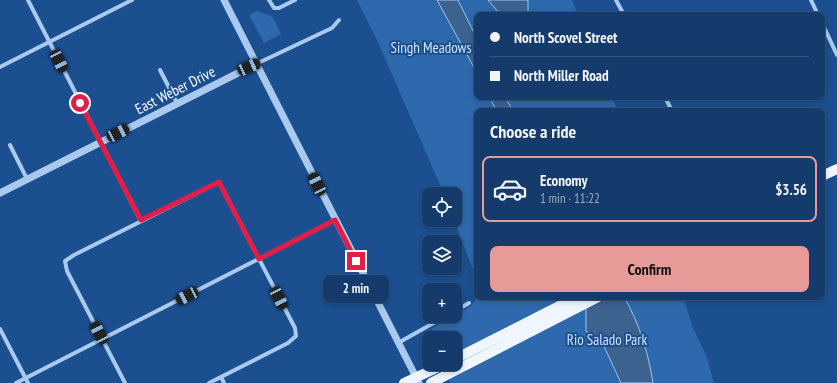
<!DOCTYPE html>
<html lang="en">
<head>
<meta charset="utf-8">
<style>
	body { margin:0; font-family:"PT Sans Narrow",sans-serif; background:#214673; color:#f1f3f6; height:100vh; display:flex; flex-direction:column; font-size:15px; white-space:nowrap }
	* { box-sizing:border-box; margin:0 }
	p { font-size:13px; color:#9dadc1 }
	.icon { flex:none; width:22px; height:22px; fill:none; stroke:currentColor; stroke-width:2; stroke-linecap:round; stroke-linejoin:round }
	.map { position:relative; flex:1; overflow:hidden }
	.details { position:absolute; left:474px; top:108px; width:351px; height:192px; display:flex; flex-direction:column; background:#143b6b; border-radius:8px; box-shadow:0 2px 6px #0003,0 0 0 1px #33557e }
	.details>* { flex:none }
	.guide { position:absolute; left:474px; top:12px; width:351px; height:88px; border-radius:8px; box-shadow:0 2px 6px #0003,0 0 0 1px #33557e; display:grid; align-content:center; height:88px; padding:0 16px; background:#143b6b }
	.tools { position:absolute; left:422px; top:187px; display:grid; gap:8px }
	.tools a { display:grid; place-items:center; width:40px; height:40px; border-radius:8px; background:#143b6b; box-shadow:0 2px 6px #0003,0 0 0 1px #33557e; font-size:20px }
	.end { position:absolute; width:18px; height:18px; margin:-9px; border:5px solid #e11d48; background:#fff; box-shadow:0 0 0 2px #fff }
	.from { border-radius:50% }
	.bubble { position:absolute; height:28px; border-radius:8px; background:#143b6b; box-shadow:0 2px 6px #0003,0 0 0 1px #33557e; font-size:13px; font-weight:700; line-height:28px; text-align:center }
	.car { position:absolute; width:12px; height:24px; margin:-12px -6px; border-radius:5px; box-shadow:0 0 3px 1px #0007; background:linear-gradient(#222 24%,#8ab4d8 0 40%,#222 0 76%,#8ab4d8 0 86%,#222 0) }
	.guide b { display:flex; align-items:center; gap:14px; height:38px; font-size:15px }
	.guide b+b { border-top:1px solid #33557e }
	.guide i { width:10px; height:10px; background:#f1f3f6 }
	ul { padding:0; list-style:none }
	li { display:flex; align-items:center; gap:12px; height:66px; margin:0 8px 6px; padding:0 8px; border:2px solid #33557e; border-radius:8px }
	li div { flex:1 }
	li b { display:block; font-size:15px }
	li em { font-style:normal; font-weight:700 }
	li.on { border-color:#e69b98 }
	li>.icon { width:36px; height:36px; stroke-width:1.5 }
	h2 { padding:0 16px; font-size:18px; line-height:48px }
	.primary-button { display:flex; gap:8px; margin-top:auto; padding:8px 16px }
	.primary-button a { flex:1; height:46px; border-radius:8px; background:#e69b98; color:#111; font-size:16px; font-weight:700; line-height:46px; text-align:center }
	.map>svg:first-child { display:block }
	.green { fill:#2e69ad }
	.water { fill:#3c6290; stroke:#9cc4f0 }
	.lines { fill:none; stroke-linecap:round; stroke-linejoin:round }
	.minor { stroke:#a9c9ee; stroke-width:4 }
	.tertiary { stroke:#a9c9ee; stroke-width:7 }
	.primary { stroke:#f0f6ff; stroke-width:10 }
	.route { stroke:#e11d48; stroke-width:5 }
	.labels { text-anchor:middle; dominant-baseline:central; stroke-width:4; stroke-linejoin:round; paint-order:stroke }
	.park-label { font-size:15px; fill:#cfe3fa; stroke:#1b4f8f }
	.street-label { font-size:15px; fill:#fff; stroke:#1b4f8f }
</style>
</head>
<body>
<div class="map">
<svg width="837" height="383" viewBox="0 0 837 383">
	<rect width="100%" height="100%" fill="#1b4f8f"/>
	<!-- green -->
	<path class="green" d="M357,0h215l6,15h-101v82h135l6,14h-141v169l-23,-60 1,-26h-11l-67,-154z
		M257,11l16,6 8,17 -17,9 -15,-28z
		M478,297h205l10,31 13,27 8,28h-264l-7,-19h12v-26h-21l-3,-9 40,-23z"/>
	<!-- water -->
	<path class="water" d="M437,0h21l19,39v34z
		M488,0h40v15h-27z
		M489,97h16l8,14h-16z
		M580,297h44c16,28 24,55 29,86h-32l-19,-41 -16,-11v-22z"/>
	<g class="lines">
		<!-- minor -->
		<path class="minor" d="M28,0l113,221
			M269,0l5,8h5l16,-8
			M616,0l8,15
			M811,0l7,15
			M822,23l15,32
			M256,64l76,-36 7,-8
			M0,67l132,-67
			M160,70l17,33
			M665,97l7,14
			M10,145l17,34
			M772,297l2,2
			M455,311l14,-8
			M0,329l28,54
			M398,343l48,-27
			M221,377l3,6
			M16,383l319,-163
			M125,383l-58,-112 -2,-10 9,-6 145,-73 76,146 1,8 -8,7 -79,40"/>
		<!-- tertiary -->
		<path class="tertiary" d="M224,0l195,383
			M0,193l256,-129"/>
		<!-- primary -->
		<path class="primary" d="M822,176l15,-7
			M455,359l122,-62
			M404,383l41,-19
			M431,383l167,-86"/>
	</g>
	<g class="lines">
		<!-- route -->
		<path class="route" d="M80,103l61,117 78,-38 40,77 76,-39 21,41"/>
	</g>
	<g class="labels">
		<!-- park labels -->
		<g class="park-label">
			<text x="431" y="47">Singh Meadows</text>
			<text x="607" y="339">Rio Salado Park</text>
		</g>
		<!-- street labels -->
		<g class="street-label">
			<text transform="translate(175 90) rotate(-27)">East Weber Drive</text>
		</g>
	</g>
</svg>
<div class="tools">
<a><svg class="icon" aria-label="locate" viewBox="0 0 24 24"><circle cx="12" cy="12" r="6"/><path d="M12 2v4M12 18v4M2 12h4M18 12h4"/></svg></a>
<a><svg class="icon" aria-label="layers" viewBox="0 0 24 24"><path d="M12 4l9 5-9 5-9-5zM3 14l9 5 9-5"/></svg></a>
<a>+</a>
<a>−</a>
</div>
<i class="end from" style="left:80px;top:103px"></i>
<i class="end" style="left:356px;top:261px"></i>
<div class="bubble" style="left:323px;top:275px;width:66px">2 min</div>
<i class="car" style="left:59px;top:61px;rotate:153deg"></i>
<i class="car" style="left:249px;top:67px;rotate:66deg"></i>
<i class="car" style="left:118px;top:133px;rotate:63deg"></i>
<i class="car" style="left:317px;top:184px;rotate:333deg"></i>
<i class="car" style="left:187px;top:296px;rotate:243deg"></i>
<i class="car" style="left:279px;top:298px;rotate:153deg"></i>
<i class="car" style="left:99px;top:333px;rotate:333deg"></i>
<div class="guide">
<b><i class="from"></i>North Scovel Street</b>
<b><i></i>North Miller Road</b>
</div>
<section class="details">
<h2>Choose a ride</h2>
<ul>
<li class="on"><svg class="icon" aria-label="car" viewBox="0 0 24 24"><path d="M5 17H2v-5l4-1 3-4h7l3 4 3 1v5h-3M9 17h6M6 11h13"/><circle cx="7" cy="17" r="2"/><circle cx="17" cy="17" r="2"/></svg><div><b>Economy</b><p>1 min · 11:22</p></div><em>$3.56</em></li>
</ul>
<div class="primary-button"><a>Confirm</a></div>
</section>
</div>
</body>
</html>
